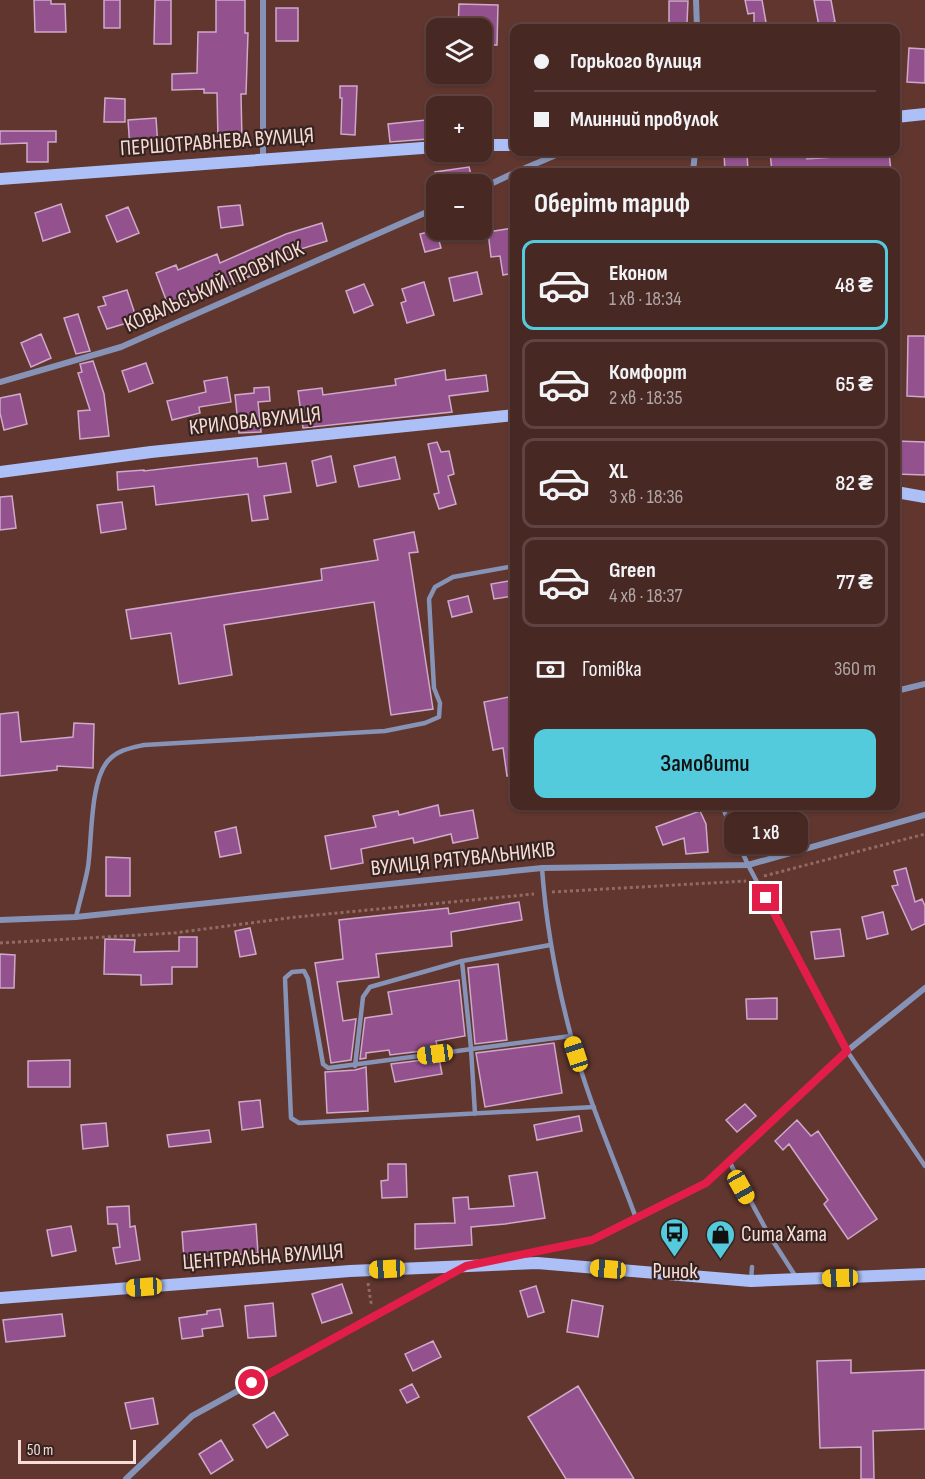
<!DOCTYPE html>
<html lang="uk">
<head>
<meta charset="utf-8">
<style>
	body { margin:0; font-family:"Sofia Sans Condensed",sans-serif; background:#4f302b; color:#f1f3f6; height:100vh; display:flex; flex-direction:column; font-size:22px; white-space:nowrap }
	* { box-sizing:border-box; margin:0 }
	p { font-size:20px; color:#b1a6a6 }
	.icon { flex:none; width:33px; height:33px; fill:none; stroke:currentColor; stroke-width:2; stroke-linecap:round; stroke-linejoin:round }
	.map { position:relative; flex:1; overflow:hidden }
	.drawer { position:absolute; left:510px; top:168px; width:390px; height:642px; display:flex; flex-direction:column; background:#482823; border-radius:12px; box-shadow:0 2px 4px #0004,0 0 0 2px #604441 }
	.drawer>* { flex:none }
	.top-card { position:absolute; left:510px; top:24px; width:390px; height:132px; border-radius:12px; box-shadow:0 2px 4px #0004,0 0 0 2px #604441; display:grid; align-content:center; height:132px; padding:0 24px; background:#482823 }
	.buttons { position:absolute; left:426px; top:18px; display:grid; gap:12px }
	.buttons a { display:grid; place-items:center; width:66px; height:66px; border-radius:12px; background:#482823; box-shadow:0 2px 4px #0004,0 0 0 2px #604441; font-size:30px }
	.scale { position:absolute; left:18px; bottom:15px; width:118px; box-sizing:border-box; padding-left:6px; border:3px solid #f7dcd7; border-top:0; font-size:16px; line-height:21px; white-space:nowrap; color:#f7dcd7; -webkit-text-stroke:4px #372420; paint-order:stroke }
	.end { position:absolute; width:27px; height:27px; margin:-14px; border:8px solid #e11d48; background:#fff; box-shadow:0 0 0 3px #fff }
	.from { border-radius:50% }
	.bubble { position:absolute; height:42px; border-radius:12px; background:#482823; box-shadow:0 2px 4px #0004,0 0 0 2px #604441; font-size:20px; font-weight:600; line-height:42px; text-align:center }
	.car { position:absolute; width:18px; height:36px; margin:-18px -9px; border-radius:8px; box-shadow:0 0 4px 2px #0007; background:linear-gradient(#f5c518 24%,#345 0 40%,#f5c518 0 76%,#345 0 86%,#f5c518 0) }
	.top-card b { display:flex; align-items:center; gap:21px; height:57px; font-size:22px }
	.top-card b+b { border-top:2px solid #604441 }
	.top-card i { width:15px; height:15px; background:#f1f3f6 }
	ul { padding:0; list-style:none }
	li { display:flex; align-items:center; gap:18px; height:90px; margin:0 12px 9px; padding:0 12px; border:3px solid #604441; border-radius:12px }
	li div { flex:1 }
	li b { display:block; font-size:22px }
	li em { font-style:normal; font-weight:600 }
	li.on { border-color:#54cadd }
	li>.icon { width:54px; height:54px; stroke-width:1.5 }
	h2 { padding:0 24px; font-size:27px; line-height:72px }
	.pay { display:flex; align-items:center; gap:15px; height:66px; padding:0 24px; font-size:22px }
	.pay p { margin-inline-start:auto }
	.button { display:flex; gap:12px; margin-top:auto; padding:12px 24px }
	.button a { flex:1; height:69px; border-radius:12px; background:#54cadd; color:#111; font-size:24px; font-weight:600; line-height:69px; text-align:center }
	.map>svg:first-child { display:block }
	.building { fill:#93518e; stroke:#cea9ca; stroke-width:1.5 }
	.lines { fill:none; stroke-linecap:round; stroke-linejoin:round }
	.path { stroke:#906b64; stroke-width:3; stroke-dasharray:3 3; stroke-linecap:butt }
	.lane { stroke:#8793b6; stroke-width:4.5 }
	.street { stroke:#8793b6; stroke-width:6 }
	.secondary { stroke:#acc0f7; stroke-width:12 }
	.route { stroke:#e11d48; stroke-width:8 }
	.labels { text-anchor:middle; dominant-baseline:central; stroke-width:4.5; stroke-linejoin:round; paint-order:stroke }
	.street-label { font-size:22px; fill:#f7dcd7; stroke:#372420 }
	.poi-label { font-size:22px; fill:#f7dcd7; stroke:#372420; text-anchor:start }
</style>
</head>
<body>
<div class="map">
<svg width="925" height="1479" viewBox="0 0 925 1479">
	<rect width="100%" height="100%" fill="#60362f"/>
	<!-- building -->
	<path class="building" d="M34,0h17v4h14l1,28h-31z
		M104,0h16v28h-16z
		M155,0h16v44h-17z
		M216,0h29v33h3l-2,61h-5l1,46 -24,1 -1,-48h-13v-4l-32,1v-16l25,-1 1,-41h18z
		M745,0h17l5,28h-13v-15l-6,1z
		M814,0h17l4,22 -16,4z
		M669,1h19l-1,22h-18z
		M459,4l39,1 -1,40h-15v-17h-24z
		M276,8h22v33h-22z
		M909,48l16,1v34l-18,-1z
		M340,86h17l-2,49 -14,-1 1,-36h-2z
		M105,98l20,1v23h-21z
		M156,118l2,29 -28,2 -2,-29z
		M426,120l2,19 -38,3 -2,-18z
		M0,131h56v11h-8v20h-21v-19l-27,1z
		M747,152l1,20h-23l-1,-19z
		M770,152h36l1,7 56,-4v-3h26l2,20h-62v-2l-57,2z
		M469,167l4,15 -37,2 -1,-12z
		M61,204l9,28 -27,9 -8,-28z
		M240,205l3,20 -22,3 -3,-21z
		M128,207l11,26 -22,9 -11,-26z
		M322,223l5,18 -59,18 3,9 -64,25 -1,-2 -38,14 -12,-32 20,-8 2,5 39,-16 3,9 66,-29z
		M514,228v45l-11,2 -3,-19 -9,1 -3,-25z
		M436,230l5,18 -16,4 -5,-18z
		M477,272l5,22 -28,7 -5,-23z
		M424,282l10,33 -27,8 -6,-20 5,-2 -4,-12z
		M364,284l9,21 -19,8 -8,-22z
		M127,290l10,30 -30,9 -9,-22 8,-2 -3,-8z
		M78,314l12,37 -14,3 -12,-36z
		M41,334l10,24 -20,9 -10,-24z
		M908,336h17v61l-18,-1z
		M93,361l11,33 5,42 -29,3 -2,-28 12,-1 -12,-37 4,-1 -2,-8z
		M146,363l7,20 -24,9 -7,-21z
		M445,370l1,10 40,-5 2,16 -39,5 3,16 -149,16 -5,-37 24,-3 1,7 73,-10 -1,-6z
		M227,377l4,25 -32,5 1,6 -28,7 -5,-19 39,-9 -2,-11z
		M269,387l1,14 -12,1 3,30 -22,1 -4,-38 19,-2v-5z
		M20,394l7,30 -23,6 -4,-17v-15z
		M896,441l29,1v33l-29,-1z
		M437,442l4,10 8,-1 5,23 -6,2 8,28 -17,5 -5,-15 5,-1 -11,-49z
		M331,456l5,26 -19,4 -5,-25z
		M395,457l5,22 -41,8 -5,-21z
		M257,458l1,9 28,-4 5,29 -27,4 4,23 -16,2 -4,-27 -92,11 -2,-19 -36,4 -1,-18 27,-2v1z
		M12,496l4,32 -16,2v-33z
		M122,502l4,27 -25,4 -4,-28z
		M414,532l4,20 -9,1 24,156 -42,6 -17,-113 -150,23 8,50 -53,9 -8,-51 -40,6 -5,-29 196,-30 -1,-11 57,-9 -4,-20z
		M514,580v16l-20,3 -3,-15z
		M468,596l4,16 -20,5 -4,-16z
		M514,696v80h-7l-4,-28 -10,2 -9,-48z
		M18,712l3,30 52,-5 1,-14 20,1 -1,44 -36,-2v4l-57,6v-62z
		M438,805l2,11 33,-6 5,28 -25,5 -2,-9 -37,9 -1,-5 -52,11 2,14 -32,6 -6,-33 51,-9 -3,-11 25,-5 1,4z
		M700,811l6,13 2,28 -22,2 -2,-16 -21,7 -7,-18z
		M769,812l3,27 -20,3 -4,-27z
		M236,827l5,26 -21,4 -5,-25z
		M106,857l24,1v38h-24z
		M906,868l9,34 7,-3 3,7v18l-13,6 -20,-44 6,-1 -4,-14z
		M519,902l3,18 -71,12 1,14 -76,8 3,23 -42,5 6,39 13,-2 -5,41 -20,3 -16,-100 28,-4 -4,-39 109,-12 1,6z
		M883,912l5,22 -21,5 -5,-22z
		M250,928l6,26 -16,3 -5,-26z
		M840,929l4,27 -29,3 -4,-27z
		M179,937h18v30h-25v17l-31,1v-10l-37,-1 1,-35 30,1 -1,12 45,-1z
		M0,954l15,1 -1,33h-14z
		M498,964l9,76 -32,4 -7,-76z
		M459,980l6,56 -29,5 2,8 -48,6 -1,-5 -23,3v5l-6,1 5,-41 27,-4 -4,-22z
		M777,998v21h-30l-1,-20z
		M554,1043l8,50 -77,14 -9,-54z
		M439,1058l3,16 -47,8 -4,-18z
		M70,1060v27h-42v-26z
		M366,1067l2,44 -41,2 -2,-41 30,-2z
		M260,1100l3,27 -21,3 -3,-28z
		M745,1104l11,12 -19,16 -11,-12z
		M579,1116l3,15 -45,9 -3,-15z
		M797,1120l14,16 7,-5 59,88 -29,20 -24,-35 4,-4 -39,-56 -6,6 -8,-9z
		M106,1123l2,23 -25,3 -2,-24z
		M209,1130l2,12 -42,5 -2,-12z
		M388,1164h18l1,33 -25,1 -1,-17 7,-1z
		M537,1172l8,46 -40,6 -34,3 1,18 -57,4v-25l40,-1 -2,-25 15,-1 1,12 45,-3 -5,-30z
		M129,1206l1,21 5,-1 5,34 -24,4 -3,-16 7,-1 -3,-23h-9l-1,-17z
		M256,1224l2,29 -74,5 -2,-26z
		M71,1226l5,25 -24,5 -5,-26z
		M342,1284l10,29 -30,10 -10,-29z
		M536,1286l8,26 -16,5 -8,-26z
		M572,1300l31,6 -5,31 -31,-5z
		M273,1303l3,33 -28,2 -3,-32z
		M220,1309l3,17 -21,3 1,7 -21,3 -3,-21 28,-4v-3z
		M62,1314l3,22 -59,6 -3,-22z
		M433,1341l8,16 -28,14 -8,-17z
		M851,1360v13l74,-3v59l-52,2 1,48h-13v-32l-41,1 -3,-87z
		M412,1384l7,13 -12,6 -7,-13z
		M578,1386l56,93h-68l-38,-62z
		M153,1398l5,26 -27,5 -6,-26z
		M274,1412l14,23 -21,13 -14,-23z
		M221,1440l12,20 -22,14 -12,-20z"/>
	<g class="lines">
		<!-- path -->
		<path class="path" d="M764,876l161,-42
			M552,892l194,-11
			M0,943l174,-10 122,-16 238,-23
			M368,1283l3,20 -1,3"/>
		<!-- lane -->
		<path class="lane" d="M722,806l26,59 99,186 78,115
			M542,868c4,57 14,112 29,168 16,62 43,122 65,182
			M76,917c4,-17 9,-33 12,-50 4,-27 2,-84 19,-105 10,-12 23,-14 37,-17l241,-14 40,-8 14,-6 1,-14 -6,-15 -5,-89 6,-12 18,-10 61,-11
			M571,1036l-243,32 -5,-4 -15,-85 -4,-8 -12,1 -7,6 6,140 8,5 295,-16
			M355,1066l8,-69 7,-10 92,-26
			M475,1114l-4,-66 -9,-87 88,-16
			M729,1161l40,74 27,42
			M751,1281l1,-14"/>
		<!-- street -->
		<path class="street" d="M263,0v160
			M696,0l1,28
			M516,172l47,-20
			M693,172l2,-20
			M482,188l32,-15
			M0,382l121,-35 315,-139
			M896,691l29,-7
			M0,920l76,-3 466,-49 206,-3 177,-50
			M493,1260l99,-20 114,-57 141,-132 78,-63
			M126,1479l66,-63 266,-146"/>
		<!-- secondary -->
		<path class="secondary" d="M896,117l29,-3
			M482,145h32
			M0,179l436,-32
			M0,472l151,-20 363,-37
			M896,492l29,5
			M0,1298l350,-27 187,-8 214,18 174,-7"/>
	</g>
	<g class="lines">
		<!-- route -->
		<path class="route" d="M252,1383l214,-117 126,-26 114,-57 141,-132 -81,-153"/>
	</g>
	<!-- icons -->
	<defs>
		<symbol id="bus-pin" viewBox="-11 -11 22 30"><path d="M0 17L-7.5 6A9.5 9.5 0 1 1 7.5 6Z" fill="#54cadd" stroke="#372420"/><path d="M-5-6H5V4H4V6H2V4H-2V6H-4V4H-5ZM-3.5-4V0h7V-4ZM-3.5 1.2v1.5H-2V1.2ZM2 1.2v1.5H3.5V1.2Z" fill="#111"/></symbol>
		<symbol id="shop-pin" viewBox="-11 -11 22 30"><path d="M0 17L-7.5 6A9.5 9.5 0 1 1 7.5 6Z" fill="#54cadd" stroke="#372420"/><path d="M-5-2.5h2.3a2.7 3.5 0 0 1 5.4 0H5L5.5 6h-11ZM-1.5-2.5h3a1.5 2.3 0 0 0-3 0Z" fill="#111"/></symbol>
	</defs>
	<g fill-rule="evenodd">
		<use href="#bus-pin" x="658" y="1216" width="33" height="45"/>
		<use href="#shop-pin" x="704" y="1218" width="33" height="45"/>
	</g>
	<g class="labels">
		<!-- street labels -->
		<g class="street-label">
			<text transform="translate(217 142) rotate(-4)">ПЕРШОТРАВНЕВА ВУЛИЦЯ</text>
			<text transform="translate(214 287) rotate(-24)">КОВАЛЬСЬКИЙ ПРОВУЛОК</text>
			<text transform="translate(255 421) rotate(-6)">КРИЛОВА ВУЛИЦЯ</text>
			<text transform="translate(463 859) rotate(-6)">ВУЛИЦЯ РЯТУВАЛЬНИКІВ</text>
			<text transform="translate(263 1257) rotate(-4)">ЦЕНТРАЛЬНА ВУЛИЦЯ</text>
		</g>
		<!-- poi labels -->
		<g class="poi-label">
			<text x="741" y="1234">Сита Хата</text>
			<text x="675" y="1271" text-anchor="middle">Ринок</text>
		</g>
	</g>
</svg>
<div class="buttons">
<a><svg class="icon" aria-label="layers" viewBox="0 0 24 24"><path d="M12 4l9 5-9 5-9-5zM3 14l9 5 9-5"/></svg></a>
<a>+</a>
<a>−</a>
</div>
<div class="scale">50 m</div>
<i class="end from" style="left:252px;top:1383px"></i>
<i class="end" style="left:766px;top:898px"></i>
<div class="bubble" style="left:724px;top:812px;width:84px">1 хв</div>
<i class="car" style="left:435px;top:1054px;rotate:262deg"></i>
<i class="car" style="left:576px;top:1054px;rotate:342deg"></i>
<i class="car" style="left:741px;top:1187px;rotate:151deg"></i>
<i class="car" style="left:387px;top:1269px;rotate:267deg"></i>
<i class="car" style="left:608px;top:1269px;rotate:275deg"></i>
<i class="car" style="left:840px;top:1278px;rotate:268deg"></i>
<i class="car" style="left:144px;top:1287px;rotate:266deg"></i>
<div class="top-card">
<b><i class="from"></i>Горького вулиця</b>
<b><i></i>Млинний провулок</b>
</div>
<section class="drawer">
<h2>Оберіть тариф</h2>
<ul>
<li class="on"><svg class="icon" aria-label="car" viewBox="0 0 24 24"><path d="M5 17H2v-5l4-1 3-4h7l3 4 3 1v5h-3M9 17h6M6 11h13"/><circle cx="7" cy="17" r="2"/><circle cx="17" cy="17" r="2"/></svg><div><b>Економ</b><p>1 хв · 18:34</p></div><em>48 ₴</em></li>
<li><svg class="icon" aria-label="car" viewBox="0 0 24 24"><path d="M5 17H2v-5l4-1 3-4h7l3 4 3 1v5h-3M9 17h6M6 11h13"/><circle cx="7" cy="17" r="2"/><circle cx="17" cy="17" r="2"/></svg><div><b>Комфорт</b><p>2 хв · 18:35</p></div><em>65 ₴</em></li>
<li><svg class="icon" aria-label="car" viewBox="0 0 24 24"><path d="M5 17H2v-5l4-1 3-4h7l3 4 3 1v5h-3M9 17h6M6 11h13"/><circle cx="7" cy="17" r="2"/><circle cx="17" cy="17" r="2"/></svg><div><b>XL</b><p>3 хв · 18:36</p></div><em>82 ₴</em></li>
<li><svg class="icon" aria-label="car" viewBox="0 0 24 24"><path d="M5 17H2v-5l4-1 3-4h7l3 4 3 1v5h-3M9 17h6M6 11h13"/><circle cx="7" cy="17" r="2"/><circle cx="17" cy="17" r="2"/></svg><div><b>Green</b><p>4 хв · 18:37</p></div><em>77 ₴</em></li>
</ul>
<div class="pay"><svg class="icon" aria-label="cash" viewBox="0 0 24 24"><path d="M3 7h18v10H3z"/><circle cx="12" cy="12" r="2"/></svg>Готівка<p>360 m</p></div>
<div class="button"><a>Замовити</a></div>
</section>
</div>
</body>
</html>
